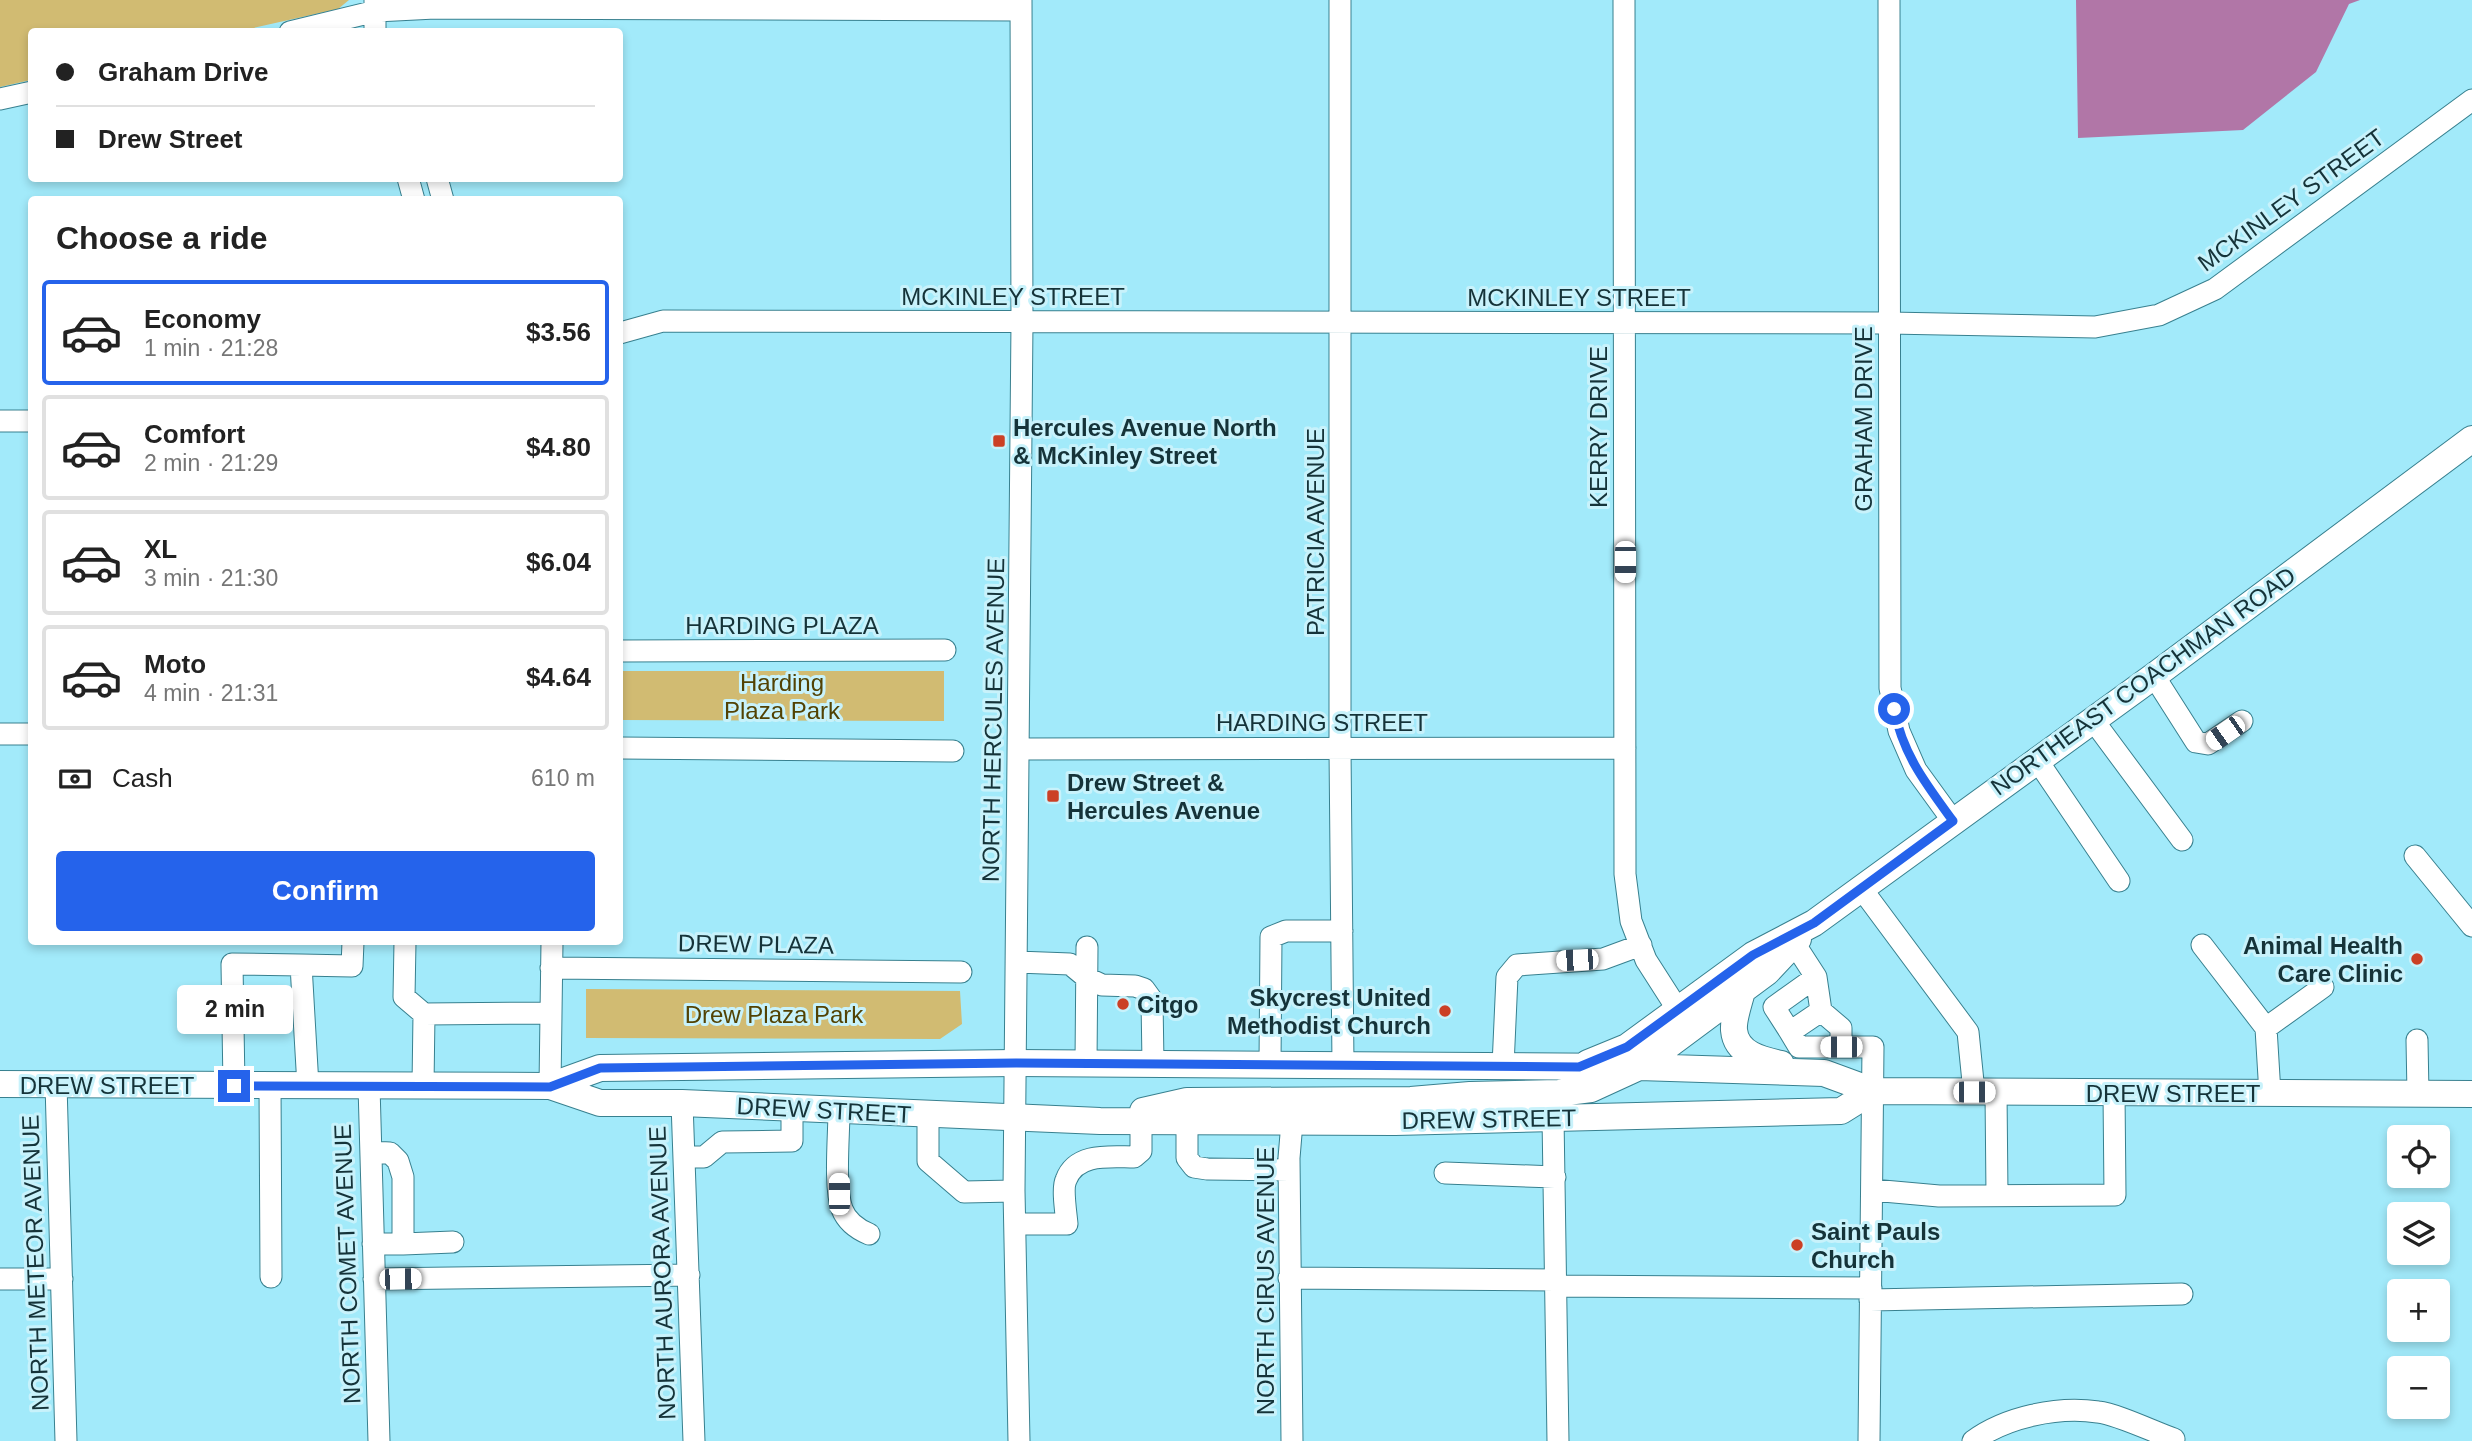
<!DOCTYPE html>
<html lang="en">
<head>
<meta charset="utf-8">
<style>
	body { margin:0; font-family:Arial,sans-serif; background:#f6f6f6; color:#222; height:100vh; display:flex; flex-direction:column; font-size:26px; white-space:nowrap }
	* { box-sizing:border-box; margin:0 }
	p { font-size:23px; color:#767676 }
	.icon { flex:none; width:38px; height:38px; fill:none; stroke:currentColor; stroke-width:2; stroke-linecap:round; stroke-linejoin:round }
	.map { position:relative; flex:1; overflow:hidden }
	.panel { position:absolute; left:28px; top:196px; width:595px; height:749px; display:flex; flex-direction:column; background:#fff; border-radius:7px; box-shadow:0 4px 10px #0003 }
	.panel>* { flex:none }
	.guide { position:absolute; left:28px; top:28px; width:595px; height:154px; border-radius:7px; box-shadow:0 4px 10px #0003; display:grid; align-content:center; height:154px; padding:0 28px; background:#fff }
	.tools { position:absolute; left:2387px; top:1125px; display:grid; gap:14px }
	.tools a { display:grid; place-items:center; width:63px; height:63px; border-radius:7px; background:#fff; box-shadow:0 4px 10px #0003; font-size:35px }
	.end { position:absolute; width:32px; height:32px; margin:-16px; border:9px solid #2563eb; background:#fff; box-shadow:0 0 0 4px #fff }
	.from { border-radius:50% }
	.bubble { position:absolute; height:49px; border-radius:7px; background:#fff; box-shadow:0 4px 10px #0003; font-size:23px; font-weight:700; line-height:49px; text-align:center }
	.car { position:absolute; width:21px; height:42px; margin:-21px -10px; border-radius:9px; box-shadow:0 0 5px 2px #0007; background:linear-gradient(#fff 24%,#345 0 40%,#fff 0 76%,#345 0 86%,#fff 0) }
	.guide b { display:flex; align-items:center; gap:24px; height:66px; font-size:26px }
	.guide b+b { border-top:2px solid #e0e0e0 }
	.guide i { width:18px; height:18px; background:#222 }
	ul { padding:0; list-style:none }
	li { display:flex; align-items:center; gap:21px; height:105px; margin:0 14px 10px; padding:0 14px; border:4px solid #e0e0e0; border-radius:7px }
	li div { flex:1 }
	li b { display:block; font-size:26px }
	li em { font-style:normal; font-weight:700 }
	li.selected { border-color:#2563eb }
	li>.icon { width:63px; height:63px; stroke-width:1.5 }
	h2 { padding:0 28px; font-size:32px; line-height:84px }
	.pay { display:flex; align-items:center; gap:18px; height:77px; padding:0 28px; font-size:26px }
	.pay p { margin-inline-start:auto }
	.action { display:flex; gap:14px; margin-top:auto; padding:14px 28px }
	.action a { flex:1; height:80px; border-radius:7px; background:#2563eb; color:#fff; font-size:28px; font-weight:700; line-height:80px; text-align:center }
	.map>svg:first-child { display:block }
	.green { fill:#d1bb72 }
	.water { fill:#b176a7 }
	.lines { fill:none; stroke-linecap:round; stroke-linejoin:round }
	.minor-casing { stroke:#38808f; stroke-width:23 }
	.major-casing { stroke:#38808f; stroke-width:28 }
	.minor { stroke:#fff; stroke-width:21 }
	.major { stroke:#fff; stroke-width:26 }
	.route { stroke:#2563eb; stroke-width:9 }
	.poi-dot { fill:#cb4025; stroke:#c8f2fb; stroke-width:2.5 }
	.labels { text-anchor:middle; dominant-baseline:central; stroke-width:6; stroke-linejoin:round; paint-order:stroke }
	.street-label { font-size:24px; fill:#153339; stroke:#c8f2fb }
	.poi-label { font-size:24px; font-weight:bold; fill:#153339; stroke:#c8f2fb; text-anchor:start }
	.park-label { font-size:24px; fill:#524203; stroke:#c8f2fb }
</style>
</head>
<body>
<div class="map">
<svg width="2472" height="1441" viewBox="0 0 2472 1441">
	<rect width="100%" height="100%" fill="#a2eafa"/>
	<!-- green -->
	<path class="green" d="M0,0h349l-11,9 -98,22 -208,1 -1,48 -31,7z
		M620,671h324v50l-324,-1z
		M586,989l374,2 2,33 -22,15 -354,-1z"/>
	<!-- water -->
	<path class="water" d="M2076,0h284l-11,4 -33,68 -73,58 -165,8z"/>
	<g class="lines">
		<defs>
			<path id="minor" d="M375,0v32
				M1340,0v749l3,316
				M1624,0l1,874 6,47 15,39 32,50
				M1889,0l1,688 9,43 17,39 37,51
				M290,32l86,-21 59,-3 586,2
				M0,99l32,-7
				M408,178l6,22
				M437,178l6,22
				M620,333l43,-12 1226,2 206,4 64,-12 56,-26 257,-189
				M0,421h32
				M620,651l325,-1
				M2154,676l42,66 12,2 34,-23
				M2093,720l89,120
				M0,734h32
				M620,748l333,3
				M1019,749l606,-1
				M2037,760l82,121
				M2415,856l57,70
				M1861,888l107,144 6,60
				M405,942l-1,55 20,17 127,-1
				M1794,943l22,34 5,34 20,17v19
				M2202,945l64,83 4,66
				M1017,962l53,2 17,14 15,7 33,1 9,3 8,11 1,63
				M301,965l51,1 1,-24
				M551,968l410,4
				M1816,977l-42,30 16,25 31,-21
				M2266,1028l57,-41
				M1790,1032l9,15h74l-4,394
				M2417,1040l1,54
				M1086,1063l1,-116
				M1270,1064l1,-127 15,-6h56
				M1503,1066l4,-89 10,-12 86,-6 38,-14
				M56,1084l10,357
				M234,1085l-2,-121 69,1 7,121
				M270,1085l1,192
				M369,1086l10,355
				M423,1086l1,-72
				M550,1086l2,-144
				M1996,1092l1,103
				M682,1103l12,338
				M1187,1106v52l7,9 13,2 82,1
				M839,1111c0,24 -5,76 3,98 5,13 15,20 27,25
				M928,1115v46l36,31 50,-1
				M1553,1117l5,324
				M371,1152l19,1 8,8 5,16v67h-30
				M684,1157h20l18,-15 70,-1v-33
				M1445,1173l110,4
				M1872,1190l67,6 176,-1 -1,-102
				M1015,1224h52c-1,-11 -5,-36 -1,-44 10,-28 45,-23 68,-23l7,-6v-40
				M403,1244l50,-2
				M1289,1278l267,2
				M0,1279h62
				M374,1279l315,-4
				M1556,1286l315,2
				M1870,1300l312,-6
				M1019,1441l-5,-250 8,-869 -1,-322
				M1292,1441l-3,-283 3,-36
				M1973,1441c33,-24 84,-35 125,-29 19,2 56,20 76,27"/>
			<path id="major" d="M1742,991c-3,12 -9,28 -8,39 2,24 28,30 47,34
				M1588,1063l39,-16 126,-92 61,-32 340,-247 318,-237
				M0,1084l550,2 50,17h82l418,18 295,1 446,-11 32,-20
				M550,1086l50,-18 415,-5 624,4 185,6 49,18 599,3
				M1143,1111l44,-10 224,-1 59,-5 89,-2 32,-4 48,-22 128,-95 31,-33"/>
		</defs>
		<!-- minor casing -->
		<use href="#minor" class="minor-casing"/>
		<!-- major casing -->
		<use href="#major" class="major-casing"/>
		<!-- minor -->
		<use href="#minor" class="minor"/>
		<!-- major -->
		<use href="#major" class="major"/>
	</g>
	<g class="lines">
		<!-- route -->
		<path class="route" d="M234,1086l316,1 50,-19 416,-5 563,4 48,-20 126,-92 61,-32 139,-102c-27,-37 -50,-66 -59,-112"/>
	</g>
	<!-- markers -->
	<g class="poi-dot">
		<rect x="992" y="434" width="14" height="14" rx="3.5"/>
		<rect x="1046" y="789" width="14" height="14" rx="3.5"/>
		<circle cx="2417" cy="959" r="7"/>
		<circle cx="1123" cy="1004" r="7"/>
		<circle cx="1445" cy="1011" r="7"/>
		<circle cx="1797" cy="1245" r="7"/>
	</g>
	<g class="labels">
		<!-- street labels -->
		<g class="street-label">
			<text transform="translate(2291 200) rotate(-36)">MCKINLEY STREET</text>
			<text x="1013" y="296">MCKINLEY STREET</text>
			<text x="1579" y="297">MCKINLEY STREET</text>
			<text transform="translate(1863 419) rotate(-90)">GRAHAM DRIVE</text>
			<text transform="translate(1598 427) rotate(-90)">KERRY DRIVE</text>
			<text transform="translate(1315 532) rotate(-90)">PATRICIA AVENUE</text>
			<text x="782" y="625">HARDING PLAZA</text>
			<text transform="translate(2143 681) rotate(-36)">NORTHEAST COACHMAN ROAD</text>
			<text transform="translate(993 720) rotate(-89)">NORTH HERCULES AVENUE</text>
			<text x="1322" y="722">HARDING STREET</text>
			<text transform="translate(756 944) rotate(1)">DREW PLAZA</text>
			<text x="107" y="1085">DREW STREET</text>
			<text x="2173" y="1093">DREW STREET</text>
			<text transform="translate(824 1110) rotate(3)">DREW STREET</text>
			<text transform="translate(1489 1119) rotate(-1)">DREW STREET</text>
			<text transform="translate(35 1263) rotate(-92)">NORTH METEOR AVENUE</text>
			<text transform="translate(347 1264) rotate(-92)">NORTH COMET AVENUE</text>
			<text transform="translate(662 1273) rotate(-92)">NORTH AURORA AVENUE</text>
			<text transform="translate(1265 1281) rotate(-90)">NORTH CIRUS AVENUE</text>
		</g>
		<!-- poi labels -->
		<g class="poi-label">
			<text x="1013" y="427">Hercules Avenue North<tspan x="1013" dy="28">&amp; McKinley Street</tspan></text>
			<text x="1067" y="782">Drew Street &amp;<tspan x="1067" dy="28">Hercules Avenue</tspan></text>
			<text x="2403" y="945" text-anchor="end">Animal Health<tspan x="2403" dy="28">Care Clinic</tspan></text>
			<text x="1431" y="997" text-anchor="end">Skycrest United<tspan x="1431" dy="28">Methodist Church</tspan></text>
			<text x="1137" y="1004">Citgo</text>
			<text x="1811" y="1231">Saint Pauls<tspan x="1811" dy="28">Church</tspan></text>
		</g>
		<!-- park labels -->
		<g class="park-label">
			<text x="782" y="682">Harding<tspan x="782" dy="28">Plaza Park</tspan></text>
			<text x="774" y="1014">Drew Plaza Park</text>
		</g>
	</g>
</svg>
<div class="tools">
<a><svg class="icon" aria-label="locate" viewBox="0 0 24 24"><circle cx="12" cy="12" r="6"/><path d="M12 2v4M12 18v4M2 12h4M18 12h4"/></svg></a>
<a><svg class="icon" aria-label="layers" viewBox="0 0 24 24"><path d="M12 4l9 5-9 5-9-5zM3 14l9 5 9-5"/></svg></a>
<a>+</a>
<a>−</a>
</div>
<i class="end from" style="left:1894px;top:709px"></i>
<i class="end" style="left:234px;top:1086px"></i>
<div class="bubble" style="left:177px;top:985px;width:116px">2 min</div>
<i class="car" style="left:1625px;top:562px;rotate:180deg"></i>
<i class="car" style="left:2225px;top:733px;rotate:235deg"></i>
<i class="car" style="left:1577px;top:960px;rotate:268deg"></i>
<i class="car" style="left:1841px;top:1047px;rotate:270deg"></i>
<i class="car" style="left:1974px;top:1092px;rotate:90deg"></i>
<i class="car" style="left:839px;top:1194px;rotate:0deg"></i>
<i class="car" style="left:400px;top:1279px;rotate:89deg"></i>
<div class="guide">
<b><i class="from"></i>Graham Drive</b>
<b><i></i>Drew Street</b>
</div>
<section class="panel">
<h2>Choose a ride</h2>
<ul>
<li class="selected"><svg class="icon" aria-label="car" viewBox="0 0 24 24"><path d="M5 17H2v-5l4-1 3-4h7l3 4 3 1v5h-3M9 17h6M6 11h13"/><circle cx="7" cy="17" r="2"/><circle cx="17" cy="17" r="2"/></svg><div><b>Economy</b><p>1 min · 21:28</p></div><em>$3.56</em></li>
<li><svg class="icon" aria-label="car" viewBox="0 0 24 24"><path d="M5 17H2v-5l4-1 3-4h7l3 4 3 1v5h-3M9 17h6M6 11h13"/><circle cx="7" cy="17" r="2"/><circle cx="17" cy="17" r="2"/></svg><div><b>Comfort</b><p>2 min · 21:29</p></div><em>$4.80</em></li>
<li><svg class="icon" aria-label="car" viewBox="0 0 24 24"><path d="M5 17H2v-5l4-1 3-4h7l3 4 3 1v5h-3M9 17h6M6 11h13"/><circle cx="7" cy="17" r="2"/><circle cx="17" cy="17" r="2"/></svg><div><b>XL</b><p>3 min · 21:30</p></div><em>$6.04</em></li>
<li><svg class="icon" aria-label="car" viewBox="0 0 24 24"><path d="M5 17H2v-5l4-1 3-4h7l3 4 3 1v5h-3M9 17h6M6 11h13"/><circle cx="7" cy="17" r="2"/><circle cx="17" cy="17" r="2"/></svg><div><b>Moto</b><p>4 min · 21:31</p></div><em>$4.64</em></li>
</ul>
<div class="pay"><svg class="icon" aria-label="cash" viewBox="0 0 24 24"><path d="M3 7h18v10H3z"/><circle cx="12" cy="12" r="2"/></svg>Cash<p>610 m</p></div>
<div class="action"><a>Confirm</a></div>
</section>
</div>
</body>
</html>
